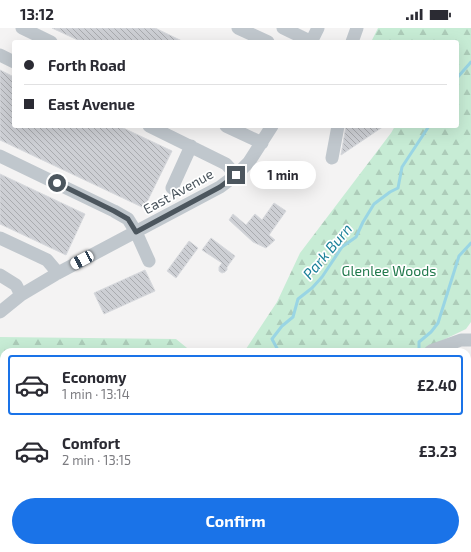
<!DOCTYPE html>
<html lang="en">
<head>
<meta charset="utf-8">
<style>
	body { margin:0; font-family:"Exo 2",sans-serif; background:#f2f2f3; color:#2b2b33; height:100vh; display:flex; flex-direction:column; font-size:15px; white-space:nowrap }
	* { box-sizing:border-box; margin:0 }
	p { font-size:13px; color:#7c7c81 }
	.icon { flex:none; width:22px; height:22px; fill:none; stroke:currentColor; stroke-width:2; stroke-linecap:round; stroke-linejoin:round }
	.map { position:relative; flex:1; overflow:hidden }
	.panel { position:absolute; left:0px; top:320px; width:471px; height:204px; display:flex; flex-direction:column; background:#fff; border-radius:12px 12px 0 0; box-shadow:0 4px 16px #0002 }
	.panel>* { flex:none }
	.guide { position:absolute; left:12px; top:12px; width:447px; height:88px; border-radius:4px; box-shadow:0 4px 16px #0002; display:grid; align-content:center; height:88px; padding:0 12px; background:#fff }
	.end { position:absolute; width:18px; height:18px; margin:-9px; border:5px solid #4c565e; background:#fff; box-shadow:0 0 0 2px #fff }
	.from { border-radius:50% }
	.bubble { position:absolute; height:28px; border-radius:14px; background:#fff; box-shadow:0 4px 16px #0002; font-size:13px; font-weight:700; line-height:28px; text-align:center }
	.car { position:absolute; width:12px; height:24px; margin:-12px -6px; border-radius:5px; box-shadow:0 0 3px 1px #0007; background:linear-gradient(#fff 24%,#345 0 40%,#fff 0 76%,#345 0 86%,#fff 0) }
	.guide b { display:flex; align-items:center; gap:14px; height:38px; font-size:15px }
	.guide b+b { border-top:1px solid #e1e1e2 }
	.guide i { width:10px; height:10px; background:#2b2b33 }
	ul { padding:7px 0 0; list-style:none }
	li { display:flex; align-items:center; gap:12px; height:60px; margin:0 8px 6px; padding:0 4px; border:2px solid transparent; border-radius:4px }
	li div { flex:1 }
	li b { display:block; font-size:15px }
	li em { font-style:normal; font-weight:700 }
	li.current { border-color:#1a73e8 }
	li>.icon { width:36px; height:36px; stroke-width:1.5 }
	.primary-button { display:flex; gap:8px; margin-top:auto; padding:8px 12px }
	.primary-button a { flex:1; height:46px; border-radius:24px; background:#1a73e8; color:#fff; font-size:16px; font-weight:700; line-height:46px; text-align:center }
	.status { display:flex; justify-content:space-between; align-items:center; height:28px; padding:0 20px; background:#fff; direction:ltr }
	.status svg { height:11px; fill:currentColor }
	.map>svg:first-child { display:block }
	.forest { fill:url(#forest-firs) }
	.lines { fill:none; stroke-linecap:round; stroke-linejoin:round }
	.stream { stroke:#99d5e4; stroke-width:3 }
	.building { fill:url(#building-back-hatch); stroke:#d7d9dd }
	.minor { stroke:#c0c7cd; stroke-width:13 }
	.route { stroke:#4c565e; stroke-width:5 }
	.labels { text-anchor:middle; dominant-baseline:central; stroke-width:3.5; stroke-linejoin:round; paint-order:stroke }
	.street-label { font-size:14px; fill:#4c565e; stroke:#fff }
	.park-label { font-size:14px; fill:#227a4d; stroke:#fff }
	.water-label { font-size:15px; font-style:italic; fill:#1b809a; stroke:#fff }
</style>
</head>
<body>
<div class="status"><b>13:12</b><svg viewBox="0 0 49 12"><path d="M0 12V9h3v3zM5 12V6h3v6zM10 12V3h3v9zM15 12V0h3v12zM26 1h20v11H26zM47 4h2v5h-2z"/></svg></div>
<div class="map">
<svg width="471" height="524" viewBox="0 0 471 524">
	<defs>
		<pattern id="forest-firs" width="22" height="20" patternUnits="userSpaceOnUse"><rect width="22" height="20" fill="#c7ecd5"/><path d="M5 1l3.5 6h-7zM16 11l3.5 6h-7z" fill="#adccb9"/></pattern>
		<pattern id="building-back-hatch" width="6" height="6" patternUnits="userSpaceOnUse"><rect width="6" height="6" fill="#cdcfd4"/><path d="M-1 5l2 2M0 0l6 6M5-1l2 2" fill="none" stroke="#a9abaf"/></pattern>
	</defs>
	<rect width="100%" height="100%" fill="#f4f3f3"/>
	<!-- forest -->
	<path class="forest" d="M378,0h93v294l-5,7 -29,14 -13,9h-180l33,-50 23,-49 91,-120 4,-7h62v-84h-86z
		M0,309l176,2 16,13h-188v52l-4,-1z
		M156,520h42l-1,4h-45z
		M333,520h94l3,4h-97z"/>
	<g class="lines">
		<!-- stream -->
		<path class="stream" d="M457,50l14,-16
			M279,324l-7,-13 10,-13 11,-9 5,-18 14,-11 10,-11 20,-30 14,-10 7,-15 11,-18 16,-12 8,-4 4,-21 27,-41
			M419,324v-10l12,-10 7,-9 21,-67 12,-13
			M0,345l4,-2
			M359,524l1,-4"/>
	</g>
	<!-- building -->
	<path class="building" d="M52,0h103l29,14h-102z
		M0,42l14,7v49h105l53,25 -28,57 -144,-68z
		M346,98h38l-43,29z
		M0,146l85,40 -19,41 -66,-31z
		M274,175l12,8 -17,24 6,5 -9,8 -13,-6 -24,-22 4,-6 13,11 9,-11 7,6z
		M211,210l24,18 -8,11v3l-2,2 -3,1 -3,-2v-4l3,-4 -20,-13z
		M189,213l9,7 -22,30 -9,-7z
		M145,242l10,21 -51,23 -10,-21z"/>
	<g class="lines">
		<!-- minor -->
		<path class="minor" d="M22,0l29,14
			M238,0l30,14
			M283,0l29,14
			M311,14l7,-14
			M352,14l5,-14
			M0,27l14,7
			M149,98l77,38 10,11
			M226,98l36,17
			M0,128l114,55 14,8 8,13 13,29
			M332,130l6,-32
			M172,160l19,-42
			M0,210l47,22 11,13
			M0,247l16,10 5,10
			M0,284l21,-17 37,-22 162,-86 16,-12 13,-13 23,-36
			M430,324l3,-2 28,-10h10
			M469,359h2
			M0,426l4,3
			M467,455l4,-5
			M0,487l4,-6
			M467,512h4
			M85,520l-1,1 4,3
			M288,520v4
			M0,521l4,3
			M143,524l3,-4
			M240,524l2,-4"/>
	</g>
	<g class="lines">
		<!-- route -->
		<path class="route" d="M57,155l57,28 14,8 8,13 84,-45 16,-12"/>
	</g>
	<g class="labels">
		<!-- street labels -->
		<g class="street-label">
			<text transform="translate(178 163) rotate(-29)">East Avenue</text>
		</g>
		<!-- park labels -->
		<g class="park-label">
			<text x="389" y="242">Glenlee Woods</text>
		</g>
		<!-- water labels -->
		<g class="water-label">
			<text transform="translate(327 223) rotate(-50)">Park Burn</text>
		</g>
	</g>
</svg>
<i class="end from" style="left:57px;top:155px"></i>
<i class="end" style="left:236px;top:147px"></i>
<div class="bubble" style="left:250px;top:133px;width:66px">1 min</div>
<i class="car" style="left:82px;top:232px;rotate:242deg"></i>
<div class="guide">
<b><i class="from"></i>Forth Road</b>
<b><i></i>East Avenue</b>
</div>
<section class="panel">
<ul>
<li class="current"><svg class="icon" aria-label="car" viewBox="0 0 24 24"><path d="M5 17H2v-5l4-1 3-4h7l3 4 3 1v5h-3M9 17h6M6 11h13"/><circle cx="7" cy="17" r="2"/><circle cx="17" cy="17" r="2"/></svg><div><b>Economy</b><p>1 min · 13:14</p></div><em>£2.40</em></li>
<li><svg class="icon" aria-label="car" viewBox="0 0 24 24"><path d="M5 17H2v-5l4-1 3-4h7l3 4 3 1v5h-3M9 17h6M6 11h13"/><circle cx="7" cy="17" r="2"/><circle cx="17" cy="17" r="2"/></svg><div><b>Comfort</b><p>2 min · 13:15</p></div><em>£3.23</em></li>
</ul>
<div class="primary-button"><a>Confirm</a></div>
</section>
</div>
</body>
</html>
